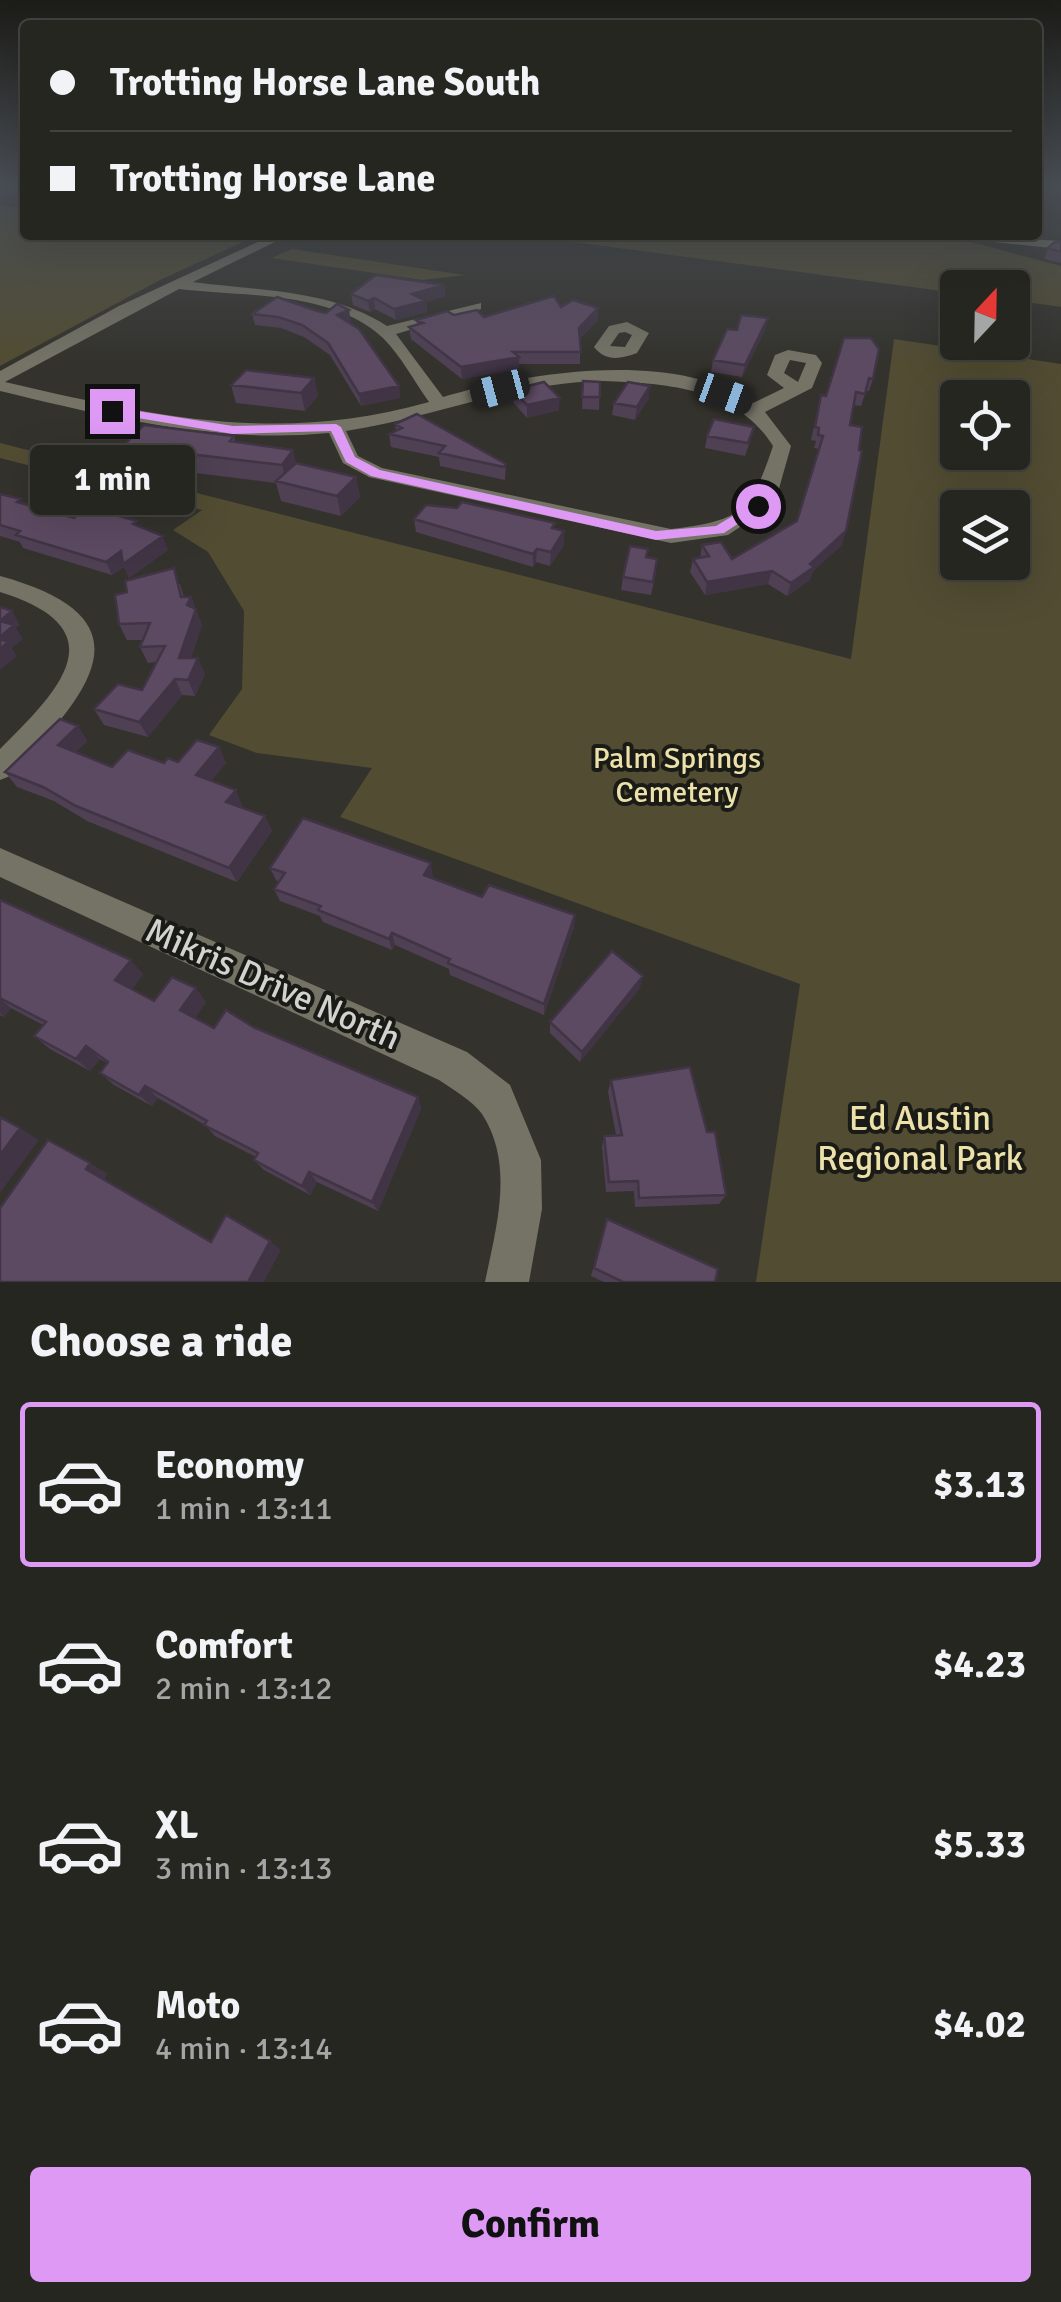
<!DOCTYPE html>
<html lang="en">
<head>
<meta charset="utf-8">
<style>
	body { margin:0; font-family:Signika,sans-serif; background:#2e2e2a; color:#f1f3f6; height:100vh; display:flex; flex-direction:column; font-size:38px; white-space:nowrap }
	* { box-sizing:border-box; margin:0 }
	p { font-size:32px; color:#a4a5a5 }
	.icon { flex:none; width:55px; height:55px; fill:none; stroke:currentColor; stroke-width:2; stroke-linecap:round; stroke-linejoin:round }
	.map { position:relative; height:1282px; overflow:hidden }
	.sheet { display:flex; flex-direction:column; background:#262621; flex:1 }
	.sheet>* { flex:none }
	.banner { position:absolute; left:20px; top:20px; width:1022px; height:220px; border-radius:10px; box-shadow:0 10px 40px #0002,0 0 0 2px #42433f; display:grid; align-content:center; height:220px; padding:0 30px; background:#262621 }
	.needle { width:65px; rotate:22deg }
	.tools { position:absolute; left:940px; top:270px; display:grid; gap:20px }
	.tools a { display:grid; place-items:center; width:90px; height:90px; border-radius:10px; background:#262621; box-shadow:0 10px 40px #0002,0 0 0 2px #42433f; font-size:50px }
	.end { position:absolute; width:45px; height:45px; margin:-22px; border:12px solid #dd99f4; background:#111; box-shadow:0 0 0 5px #111 }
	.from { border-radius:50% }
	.bubble { position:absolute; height:70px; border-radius:10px; background:#262621; box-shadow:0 10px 40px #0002,0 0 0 2px #42433f; font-size:32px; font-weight:700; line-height:70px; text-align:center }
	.car { position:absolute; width:30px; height:60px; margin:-30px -15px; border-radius:12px; box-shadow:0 0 8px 2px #0007; background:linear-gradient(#222 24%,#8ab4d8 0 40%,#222 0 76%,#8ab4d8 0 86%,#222 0) }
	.banner b { display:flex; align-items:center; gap:35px; height:95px; font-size:38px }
	.banner b+b { border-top:2px solid #42433f }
	.banner i { width:25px; height:25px; background:#f1f3f6 }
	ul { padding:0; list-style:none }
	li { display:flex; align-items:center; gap:30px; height:165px; margin:0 20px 15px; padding:0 10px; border:5px solid transparent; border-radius:10px }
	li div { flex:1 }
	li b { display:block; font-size:38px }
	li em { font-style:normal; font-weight:700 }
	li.current { border-color:#dd99f4 }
	li>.icon { width:90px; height:90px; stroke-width:1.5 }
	h2 { padding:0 30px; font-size:45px; line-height:120px }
	.button { display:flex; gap:20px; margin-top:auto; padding:20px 30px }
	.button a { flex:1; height:115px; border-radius:10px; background:#dd99f4; color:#111; font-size:40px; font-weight:700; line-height:115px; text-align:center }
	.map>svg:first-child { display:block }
	.green { fill:#514c32; fill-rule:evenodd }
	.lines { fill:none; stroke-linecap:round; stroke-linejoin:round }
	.minor { fill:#757366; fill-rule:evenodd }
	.wall { fill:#4f4054 }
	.shaded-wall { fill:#403445 }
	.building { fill:#5c4a62; stroke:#403445; stroke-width:2.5 }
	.route { fill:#dd99f4 }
	.labels { text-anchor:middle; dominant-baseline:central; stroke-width:8; stroke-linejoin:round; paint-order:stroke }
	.park-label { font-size:30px; fill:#ece2a9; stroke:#1a1a17 }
	.near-street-label { font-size:35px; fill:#d2d2ce; stroke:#1a1a17 }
	.near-park-label { font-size:35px; fill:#ece2a9; stroke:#1a1a17 }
</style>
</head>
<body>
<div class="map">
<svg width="1061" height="1282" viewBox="0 0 1061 1282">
	<rect width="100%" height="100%" fill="#33322c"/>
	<!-- green -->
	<path class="green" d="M0,205l25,4v26h184l38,5 -87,40 -160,86z
		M521,235h423l117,31v41l-48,-7 -1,-12h-54l-1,5z
		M292,249l173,26 -43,5 -151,-22z
		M894,339l167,25v918h-305l44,-298 -460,-167 32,-49 -115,-15 -48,-18 33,-46 2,-78 -36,-59 -35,-22 29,-20 -202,-52v-15l851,216zM958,398h54v54h-54zM958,508h54v54h-54z"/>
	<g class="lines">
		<!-- minor -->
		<path class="minor" d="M273,235h16l-96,47c66,9 137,7 194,44l94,-23v6l-85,25 47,63c86,-25 232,-48 310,6l31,-15 -17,-13 8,-20 13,-5 28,5 6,8 -10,25 -47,24 26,34 -13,46 -13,18 -37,25 -57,8 -302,-66 -26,-14 -14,-30c-114,11 -220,-16 -329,-42v-20l119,-65zM179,289c64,8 153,1 204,49 18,18 31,43 46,64 -150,43 -277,14 -424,-20zM790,360l16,3 -8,19 -14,-9zM598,381c64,2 138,5 175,65 -22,66 -32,75 -102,83l-289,-61 -24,-12 -12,-25c87,-13 162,-47 252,-50z
			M959,235l102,6v8l-96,-10z
			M627,322l22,11 -12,20c-17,6 -31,9 -43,-6l15,-21zM625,332l7,3 -7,12 -15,-1 9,-13z
			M0,576c157,43 88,118 10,200l-10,4v-31c61,-60 119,-120 0,-157z
			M0,848l467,204 43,33 31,75 1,49 -13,73h-44c11,-54 30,-117 -3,-168 -9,-13 -30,-25 -43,-34l-439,-203z"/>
	</g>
	<!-- wall -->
	<path class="wall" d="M1061,242v21l-17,-4 4,-11z
		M444,285l1,11 -19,6 1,10 -31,8 -21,-11 -5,3 -17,-7 -2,-11z
		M561,307l37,13 -18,18v26h-61v5l-57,10 -51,-40 -2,-12 8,-2 -1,-5 38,-5 30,2z
		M317,311l34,10 -3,1 51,64 1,12 -39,8 -31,-51 -26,-18 -23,-9 -26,-3 -3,-11z
		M737,330h28l-23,47 -31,-5 2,-12z
		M844,338l29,41 -4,12h-3l-5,15 -7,-1 -4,20 -8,120 -29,26 -3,9 -23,16 -19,-12 -63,11 -15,-23 3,-13 7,-1 2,-13 30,14 65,-38 22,-72 -5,-1 2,-7 -5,-1 7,-32 3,-13 5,1z
		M314,378l4,18 -13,15 -69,-8 -5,-18z
		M583,381l17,1 -1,28 -17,-1z
		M512,390l47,20 -32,8 -14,-16z
		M649,398l-14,22 -23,-5 2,-12z
		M395,424l111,40 -1,16 -65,-14 -1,-9 -48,-10 -2,-13 7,-3z
		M234,436l1,6 61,21 60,14 4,20 -19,19 -60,-15 -5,-18 -145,-18 -8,-19z
		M707,436l44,3 -6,17 -40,-8z
		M0,494l23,10 51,14 66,9 28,23 -39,28 -5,-11 -12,8 -89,-27 -3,-6 -20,-6z
		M414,519l141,10 9,2v14l-14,21 -14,-4 -3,5 -117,-35z
		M647,557l9,15 -5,23 -30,-5 2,-13z
		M180,584l4,13h7l11,28 -11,33 14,16 -10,22 -13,-1 -34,42 -44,-12 -10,-16 48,-19 14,-28 -8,1 -8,-16 3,-7h-16l-8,-16z
		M78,726l9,15 -11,11 36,15 66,-5 41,-15 7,16 -15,18 31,24 -2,2 25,9 7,15 -35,51 -150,-61 -33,-20 -37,-14 -12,-15z
		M270,868l163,8 -1,2 50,19 93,18 -1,12 -30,88 -94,-40 -1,-6 -54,-24 -3,5 -69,-28 -3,-6 -40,-15 -6,-12 5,-7 -3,-2z
		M0,900l143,74 -11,15 22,12 52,1 -11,16 19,10 39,-1 165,70 3,12 -43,102 -61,-29 -7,13 -46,-25 -10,-10 2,-3 -41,-21 -10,-11 -47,-27 -6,8 -38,-21 -14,-12 7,-10 -7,-4 -10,12 -40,-22 -16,-13 9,-11 -32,-17 -7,9 -4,-2z
		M640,988l-60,74 -30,-29v-11z
		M611,1080l96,52 19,63 -7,9 -84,3 -1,-16 -28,1 -4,-45 2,-11 12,-1 -8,-43z
		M604,1229l111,53h-111l-13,-6z"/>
	<!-- shaded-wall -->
	<path class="shaded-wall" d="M1038,185h23l-23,4z
		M444,285l1,11 -19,6 1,10 -31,8 -2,-11 18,-15z
		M374,298l1,11 -5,3 -2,-11z
		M598,308v12l-20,19 1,-11z
		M349,310l2,11 -12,6 -2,-12z
		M768,318l-3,12 -23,47 3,-12z
		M519,357v12l-57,10 -1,-12z
		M314,378l4,18 -13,15 -4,-18z
		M399,386l1,12 -39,8 -2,-12z
		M650,386l-1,12 -14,22 2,-13z
		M560,398l-1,12 -32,8v-13z
		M293,450l5,19 -11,15 -5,-19z
		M356,477l4,20 -19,19 -4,-20z
		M564,531v14l-14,21 1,-14z
		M846,531l-4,14 -29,26 -3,9 -23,16 4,-13z
		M163,536l5,14 -39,28 -5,-11 -12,8 -6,-13 15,-11z
		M537,549l-1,13 -3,5v-13z
		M772,571l-4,13 -63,11 2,-13z
		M191,597l11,28 -16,49 -7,-16 8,-53z
		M12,611l8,14 -4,3 7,11 -11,9 5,8 -17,14v-49z
		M198,658l7,16 -10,22 -7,-16z
		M175,679l7,16 -34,42 -9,-15z
		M78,726l9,15 -19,19 -10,-15z
		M219,747l7,16 -22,27 -8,-15z
		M236,790l6,15 -9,12 -7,-15z
		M265,816l7,15 -35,51 -8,-14z
		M431,863l2,13 -6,11 -3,-12z
		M575,915l-1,12 -30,88v-11z
		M392,933l3,12 -3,5 -3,-11z
		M131,960l12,14 -15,20 -13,-14z
		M643,976l-3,12 -60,74 2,-10z
		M196,988l10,14 -15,22 -11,-14z
		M0,999l11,9 -7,9 -4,-4z
		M86,1046l14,13 -10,12 -14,-12z
		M145,1086l13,12 -6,8 -13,-11z
		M418,1097l3,12 -43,102 -6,-9z
		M20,1128l19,12 -39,53v-38z
		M90,1163l18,11 -4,6 -18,-11z
		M309,1172l8,10 -7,13 -8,-9z
		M270,1241l11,9 -17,32h-16z"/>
	<!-- building -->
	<path class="building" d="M1055,242h6v10l-13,-4z
		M376,275l68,10 -32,9 14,7 -32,8 -20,-11 -6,3 -17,-7z
		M554,296l7,11 12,-7 25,8 -19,20 2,24h-68l6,5 -58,10 -52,-40 14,-4 -7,-3 31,-9 7,4 23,-5 7,7z
		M277,297l40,14 9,2 11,-9 12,6 -12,5 22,14 40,57 -40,8 -31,-51 -26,-18 -24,-8 -26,-3z
		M741,315l27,3 -23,47 -32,-5 14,-31 10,1z
		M844,338h27l8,11 -6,30 -4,-1 -4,16 -9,-2 -6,33 12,2 -3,23 3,1 -16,80 -36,33 4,3 -23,16 -19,-12 -65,11 -14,-23 16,-3 -7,-11 19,-3 11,17 65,-38 26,-85 -5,-1 1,-7 -4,-1 6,-32 5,1z
		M246,370l68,8 -13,15 -70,-8z
		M583,381l17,1v15h-18z
		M544,382l16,16 -33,7 -15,-15z
		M628,382l22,4 -13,21 -23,-4z
		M417,414l89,50 -2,3 -65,-14 6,-7 -56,-12 13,-6 -7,-4z
		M714,419l40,8 -6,16 -41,-7z
		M144,425l90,11 -4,5 63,9 -11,15 -159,-19z
		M296,463l60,14 -19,19 -61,-15z
		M0,494l21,5 -4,3 57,16 12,-9 29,6 22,6 -4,3 30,12 -40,28 -2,-13 -15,11 -90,-27 4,-4 -20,-6z
		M462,502l93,21 -3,5 12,3 -13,21 -14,-3 -4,5 -119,-35 12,-14 31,3z
		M630,546l18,3 -2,8 11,2 -4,23 -30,-5z
		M174,568l7,29h10l-4,8 9,4 -17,49h19l-10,22 -13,-1 -36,43 -45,-13 24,-25 24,6 23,-44 -25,1 10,-24 -31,1 -4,-29 12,-3 -2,-11z
		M0,607l12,4 -12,10 14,4 -14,12z
		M0,639l8,3 -8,7z
		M60,719l18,7 -20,19 54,22 16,-17 36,13 4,-5 10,4 19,-22 22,7 -23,28 40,15 -10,12 39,14 -36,52 -153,-62 -33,-19 -38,-15z
		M303,818l128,45 -7,12 58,22 7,-12 86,30 -31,89 -96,-41 2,-4 -58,-26 -3,6 -71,-29 3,-4 -47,-17 11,-16 -15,-5z
		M0,900l131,60 -16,20 39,21 18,-24 24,11 -16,22 34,18 12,-18 27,17 165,70 -46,105 -63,-30 -7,14 -48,-26 4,-7 -54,-28 3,-4 -62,-35 -6,9 -39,-22 8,-11 -22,-16 -10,13 -42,-23 12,-14 -46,-24z
		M612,951l31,25 -61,76 -32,-30z
		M690,1067l17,65h8l11,63 -87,3 -1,-17 -29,1 -5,-46 18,-1 -11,-55z
		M0,1117l20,11 -20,27z
		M48,1140l42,23 -4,6 125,73 15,-27 44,26 -22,41h-248v-74z
		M607,1219l111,50 -3,13h-92l-29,-14z"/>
	<!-- sky -->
	<linearGradient id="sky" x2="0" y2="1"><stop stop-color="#1c1c18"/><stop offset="0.51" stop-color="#4a4f56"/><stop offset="1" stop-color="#4a4f56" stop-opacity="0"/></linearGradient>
	<rect width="1061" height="364" fill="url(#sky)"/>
	<!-- route -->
	<path class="route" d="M112,407l121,19 103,-2 5,3 14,30 25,13 276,61 60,-5 38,-23 11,3 -41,27 -68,7 -285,-64 -25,-14 -15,-31 -98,3 -125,-21z"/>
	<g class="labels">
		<!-- park labels -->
		<g class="park-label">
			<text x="677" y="758">Palm Springs<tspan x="677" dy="34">Cemetery</tspan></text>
		</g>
		<!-- near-street labels -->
		<g class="near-street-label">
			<text transform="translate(273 984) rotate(24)">Mikris Drive North</text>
		</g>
		<!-- near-park labels -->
		<g class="near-park-label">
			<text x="920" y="1118">Ed Austin<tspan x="920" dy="40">Regional Park</tspan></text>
		</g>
	</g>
</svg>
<div class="tools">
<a><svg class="needle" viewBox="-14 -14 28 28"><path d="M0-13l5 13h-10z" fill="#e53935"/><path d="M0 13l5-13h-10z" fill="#a4a5a5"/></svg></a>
<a><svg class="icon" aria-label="locate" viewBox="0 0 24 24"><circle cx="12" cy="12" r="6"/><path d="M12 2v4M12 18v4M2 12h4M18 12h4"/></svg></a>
<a><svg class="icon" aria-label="layers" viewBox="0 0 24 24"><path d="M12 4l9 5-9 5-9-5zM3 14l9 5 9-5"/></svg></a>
</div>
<i class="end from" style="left:758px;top:506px"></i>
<i class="end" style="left:112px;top:411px"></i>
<div class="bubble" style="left:30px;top:445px;width:165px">1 min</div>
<i class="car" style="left:500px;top:389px;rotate:255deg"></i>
<i class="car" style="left:724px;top:394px;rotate:110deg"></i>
<div class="banner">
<b><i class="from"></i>Trotting Horse Lane South</b>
<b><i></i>Trotting Horse Lane</b>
</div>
</div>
<section class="sheet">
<h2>Choose a ride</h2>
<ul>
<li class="current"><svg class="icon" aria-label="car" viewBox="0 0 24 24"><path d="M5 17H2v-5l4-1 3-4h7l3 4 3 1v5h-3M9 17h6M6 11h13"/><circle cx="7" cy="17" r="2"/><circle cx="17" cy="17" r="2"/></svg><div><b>Economy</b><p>1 min · 13:11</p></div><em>$3.13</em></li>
<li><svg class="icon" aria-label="car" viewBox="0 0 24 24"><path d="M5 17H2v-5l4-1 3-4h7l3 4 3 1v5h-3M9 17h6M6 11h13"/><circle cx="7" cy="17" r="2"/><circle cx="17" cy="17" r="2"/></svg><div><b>Comfort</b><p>2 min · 13:12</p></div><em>$4.23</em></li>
<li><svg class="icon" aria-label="car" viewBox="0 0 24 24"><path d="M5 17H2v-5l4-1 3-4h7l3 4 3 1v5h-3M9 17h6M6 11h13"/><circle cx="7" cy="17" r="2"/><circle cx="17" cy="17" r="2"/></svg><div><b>XL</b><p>3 min · 13:13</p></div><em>$5.33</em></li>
<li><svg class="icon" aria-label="car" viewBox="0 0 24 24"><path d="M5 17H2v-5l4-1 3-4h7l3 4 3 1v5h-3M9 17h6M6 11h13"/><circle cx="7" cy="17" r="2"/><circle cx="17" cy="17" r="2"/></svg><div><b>Moto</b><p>4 min · 13:14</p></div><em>$4.02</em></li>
</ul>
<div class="button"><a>Confirm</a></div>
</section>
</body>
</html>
